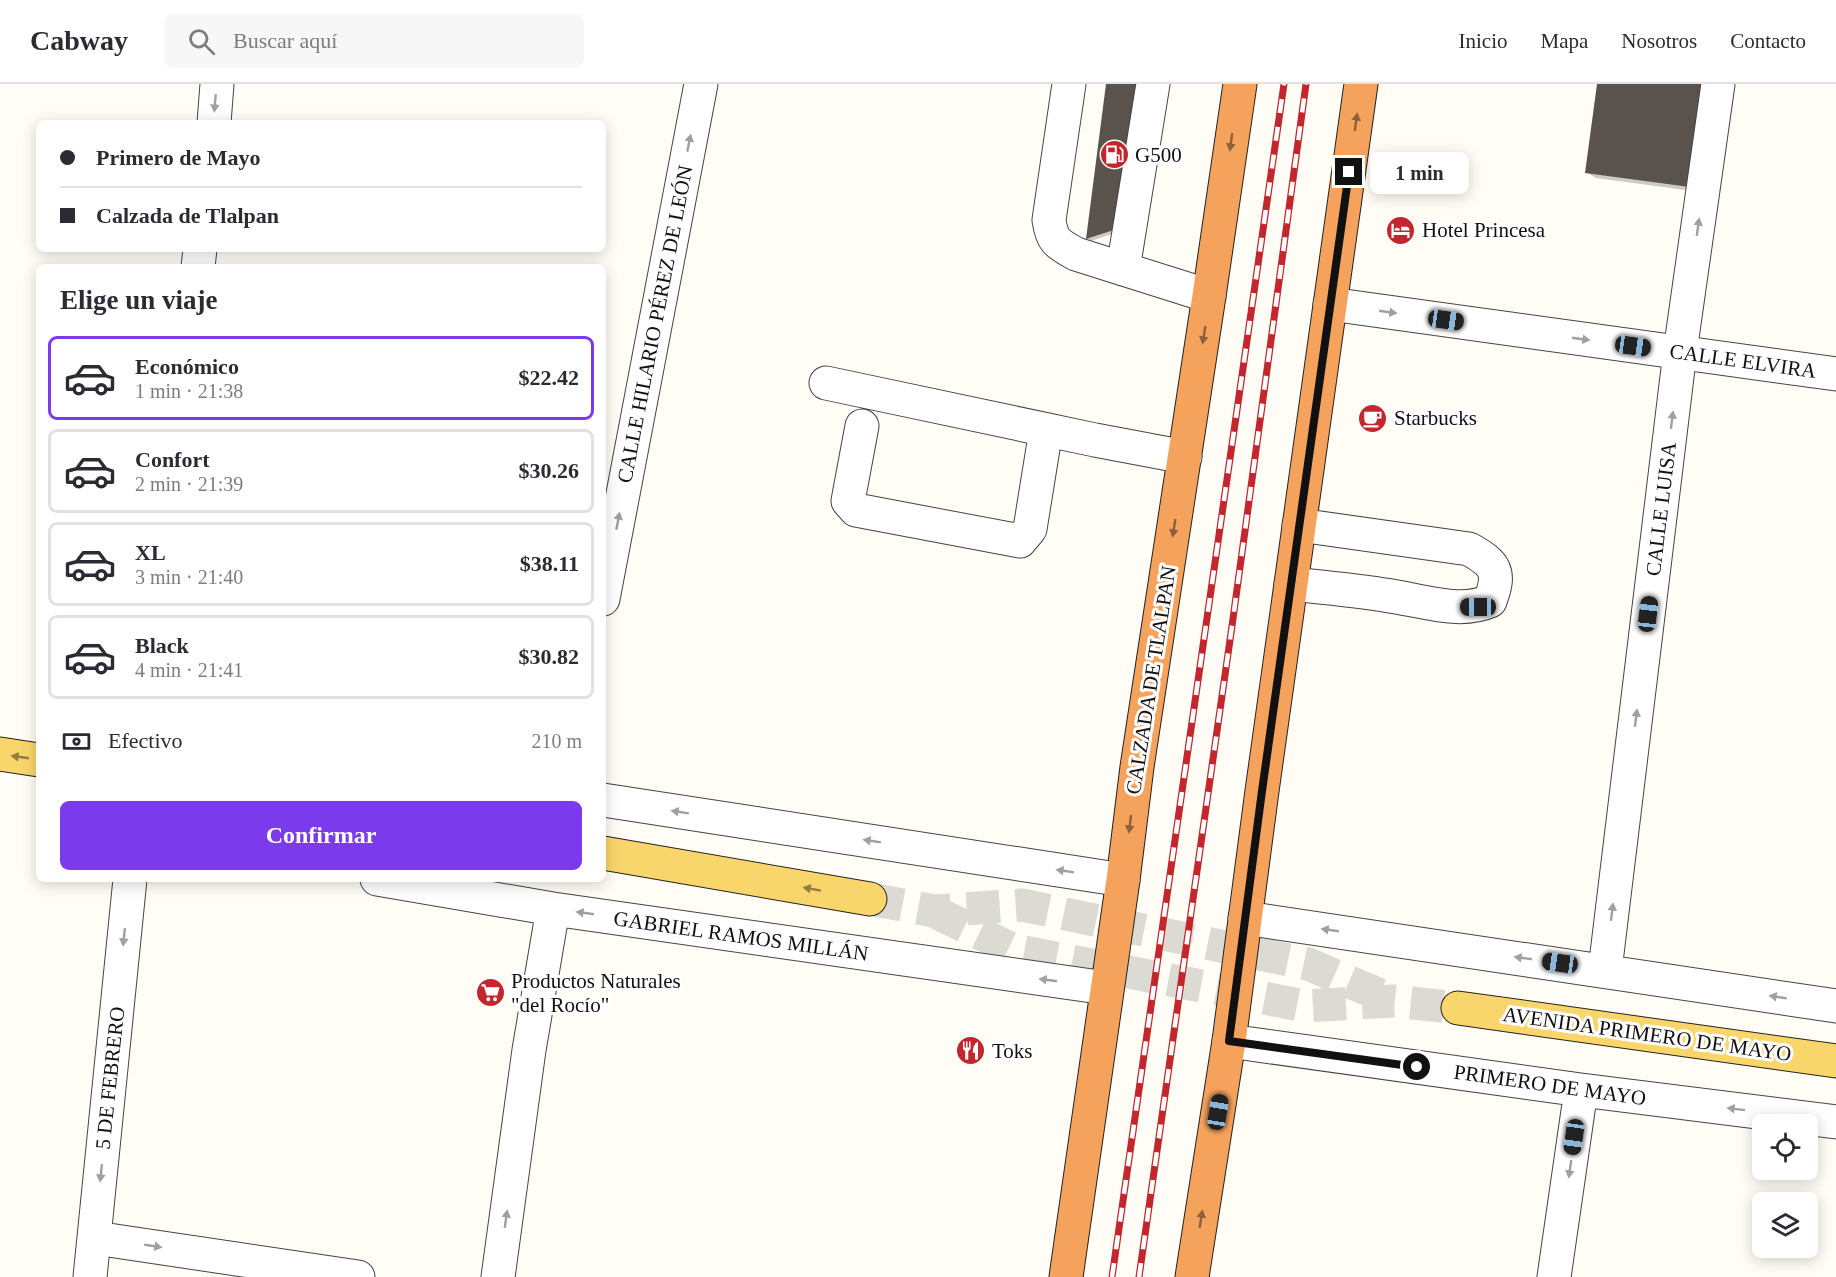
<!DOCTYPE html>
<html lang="es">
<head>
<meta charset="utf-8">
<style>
	body { margin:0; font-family:Georgia,serif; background:#f7f7f7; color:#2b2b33; height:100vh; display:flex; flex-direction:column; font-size:22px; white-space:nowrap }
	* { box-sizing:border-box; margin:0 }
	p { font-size:20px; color:#7c7c81 }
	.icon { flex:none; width:33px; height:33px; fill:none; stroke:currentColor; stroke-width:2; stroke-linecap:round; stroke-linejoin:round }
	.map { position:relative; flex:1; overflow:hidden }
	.sheet { position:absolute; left:36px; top:180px; width:570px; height:618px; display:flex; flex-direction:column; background:#fff; border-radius:9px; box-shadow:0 3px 15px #0003 }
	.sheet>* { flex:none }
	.hud { position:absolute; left:36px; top:36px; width:570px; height:132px; border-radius:9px; box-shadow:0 3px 15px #0003; display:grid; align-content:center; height:132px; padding:0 24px; background:#fff }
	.tools { position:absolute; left:1752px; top:1030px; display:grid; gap:12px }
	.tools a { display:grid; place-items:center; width:66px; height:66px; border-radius:9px; background:#fff; box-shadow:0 3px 15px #0003; font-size:30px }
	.end { position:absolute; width:27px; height:27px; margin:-14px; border:8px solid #111; background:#fff; box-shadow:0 0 0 3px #fff }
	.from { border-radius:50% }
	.bubble { position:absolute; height:42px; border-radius:9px; background:#fff; box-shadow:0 3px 15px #0003; font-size:20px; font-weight:700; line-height:42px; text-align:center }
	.car { position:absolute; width:18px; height:36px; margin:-18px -9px; border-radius:8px; box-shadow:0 0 4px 2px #0007; background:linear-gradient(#222 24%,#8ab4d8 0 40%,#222 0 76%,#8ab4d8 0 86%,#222 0) }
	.hud b { display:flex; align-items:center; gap:21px; height:57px; font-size:22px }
	.hud b+b { border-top:2px solid #e1e1e2 }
	.hud i { width:15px; height:15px; background:#2b2b33 }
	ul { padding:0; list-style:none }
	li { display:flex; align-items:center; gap:18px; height:84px; margin:0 12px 9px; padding:0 12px; border:3px solid #e1e1e2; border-radius:9px }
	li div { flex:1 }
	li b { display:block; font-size:22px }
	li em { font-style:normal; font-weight:700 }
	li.current { border-color:#7c3aed }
	li>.icon { width:54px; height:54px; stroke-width:1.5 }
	h2 { padding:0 24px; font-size:27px; line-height:72px }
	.pay { display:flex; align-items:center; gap:15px; height:66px; padding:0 24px; font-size:22px }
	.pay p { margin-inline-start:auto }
	.cta { display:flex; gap:12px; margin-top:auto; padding:12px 24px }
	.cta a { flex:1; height:69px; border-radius:9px; background:#7c3aed; color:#fff; font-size:24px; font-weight:700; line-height:69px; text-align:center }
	header { display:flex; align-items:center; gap:36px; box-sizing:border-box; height:84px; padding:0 30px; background:#fff; border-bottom:2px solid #e1e1e2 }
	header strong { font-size:28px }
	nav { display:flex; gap:33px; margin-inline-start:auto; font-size:21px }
	.search { width:420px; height:54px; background:#f7f7f7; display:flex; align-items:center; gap:15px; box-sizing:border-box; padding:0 21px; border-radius:9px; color:#7c7c81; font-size:22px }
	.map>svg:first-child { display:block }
	.shadow { fill:#0003 }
	.building { fill:#5a524d }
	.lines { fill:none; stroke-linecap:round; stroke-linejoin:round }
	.major-tunnel { stroke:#dbdad3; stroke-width:33; stroke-dasharray:33 16; stroke-linecap:butt }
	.minor-casing { stroke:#444; stroke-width:35 }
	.major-casing { stroke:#222; stroke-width:35 }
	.highway-casing { stroke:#222; stroke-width:35 }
	.minor { stroke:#fff; stroke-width:33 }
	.major { stroke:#f9d66b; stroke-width:33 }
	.highway { stroke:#f5a25d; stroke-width:33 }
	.rail-casing { stroke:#c4262e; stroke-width:7 }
	.rail { stroke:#fff; stroke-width:4.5; stroke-dasharray:14; stroke-linecap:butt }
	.oneway { fill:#a0a0a0 }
	.oneway2 { fill:#8e613b }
	.oneway3 { fill:#917d42 }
	.route { stroke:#111; stroke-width:8 }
	.labels { text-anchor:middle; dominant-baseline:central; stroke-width:6; stroke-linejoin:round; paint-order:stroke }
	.poi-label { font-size:21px; fill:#111; stroke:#fff; text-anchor:start }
	.street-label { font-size:21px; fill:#111; stroke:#fff }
</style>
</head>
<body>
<header>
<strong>Cabway</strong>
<div class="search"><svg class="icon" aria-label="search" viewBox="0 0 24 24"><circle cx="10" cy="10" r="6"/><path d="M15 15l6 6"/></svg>Buscar aquí</div>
<nav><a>Inicio</a><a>Mapa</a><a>Nosotros</a><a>Contacto</a></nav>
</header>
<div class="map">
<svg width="1836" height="1193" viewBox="0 0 1836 1193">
	<rect width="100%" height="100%" fill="#fffdf5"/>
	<!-- shadow -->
	<path class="shadow" d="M1107,0l20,145 -36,12 -4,-2z
		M1599,0l101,108 -104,-14 -10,-6z"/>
	<!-- building -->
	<path class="building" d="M1106,0h36l-19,143 -37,12z
		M1597,0h107l-14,103 -105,-14z"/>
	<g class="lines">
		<!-- major-tunnel -->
		<path class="major-tunnel" d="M870,815l64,12 88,-6 286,59 86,37
			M935,828l79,38 291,56 89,-5 64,7"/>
		<defs>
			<path id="minor" d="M1069,0l-20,136c3,22 9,24 27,34l133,42
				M214,39l3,-39
				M198,183l2,-18
				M1123,185l30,-185
				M1330,220l506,70
				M826,299l269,57 90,17
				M862,342l-14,75 8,9 164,31 10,-12 16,-99
				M1291,500c31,3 62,6 93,11 34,4 74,20 106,6 11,-29 6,-37 -21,-52l-170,-24
				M603,515l98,-515
				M603,716l520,80
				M377,795l176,30 553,79
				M1245,834l591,88
				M1605,886l75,-618 38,-268
				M1229,957l352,49 255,32
				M95,1154l263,39
				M90,1193l40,-398
				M498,1193l31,-227 24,-141
				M1554,1193l27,-187"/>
			<path id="major" d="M0,670l39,6
				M603,769l267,46
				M1458,924l378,53"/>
			<path id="highway" d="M1066,1193l57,-397 14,-113 72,-471 31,-212
				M1192,1193l37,-236 33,-250 99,-707"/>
		</defs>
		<!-- minor casing -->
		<use href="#minor" class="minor-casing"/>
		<!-- major casing -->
		<use href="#major" class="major-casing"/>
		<!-- highway casing -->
		<use href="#highway" class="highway-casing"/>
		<!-- minor -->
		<use href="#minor" class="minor"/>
		<!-- major -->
		<use href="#major" class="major"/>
		<!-- highway -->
		<use href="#highway" class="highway"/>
		<defs>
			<path id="rail" d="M1112,1193l172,-1193
				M1139,1193l93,-651 74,-542"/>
		</defs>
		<!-- rail casing -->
		<use href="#rail" class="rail-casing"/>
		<!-- rail -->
		<use href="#rail" class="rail"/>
	</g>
	<!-- one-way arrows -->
	<defs><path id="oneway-solid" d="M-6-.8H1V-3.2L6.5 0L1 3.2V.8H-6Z" transform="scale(1.5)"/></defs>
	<g class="oneway">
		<use href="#oneway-solid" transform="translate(215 19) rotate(95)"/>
		<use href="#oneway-solid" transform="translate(689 59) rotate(-79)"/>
		<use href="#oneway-solid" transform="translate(1698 143) rotate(-82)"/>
		<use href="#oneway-solid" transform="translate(1388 228) rotate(8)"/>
		<use href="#oneway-solid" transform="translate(1581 255) rotate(8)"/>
		<use href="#oneway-solid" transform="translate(1672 336) rotate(-83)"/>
		<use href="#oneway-solid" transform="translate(618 437) rotate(-79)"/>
		<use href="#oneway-solid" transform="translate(1636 634) rotate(-83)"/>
		<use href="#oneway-solid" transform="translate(680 728) rotate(-171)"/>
		<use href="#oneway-solid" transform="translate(872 757) rotate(-171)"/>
		<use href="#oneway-solid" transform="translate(1065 787) rotate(-171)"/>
		<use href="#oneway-solid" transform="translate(1612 828) rotate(-83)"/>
		<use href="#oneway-solid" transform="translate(585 829) rotate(-172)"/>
		<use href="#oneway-solid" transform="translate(1330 846) rotate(-172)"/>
		<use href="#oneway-solid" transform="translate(124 853) rotate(96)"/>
		<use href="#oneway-solid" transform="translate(1523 874) rotate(-172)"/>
		<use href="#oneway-solid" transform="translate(1048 896) rotate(-172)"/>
		<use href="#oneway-solid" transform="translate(1778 913) rotate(-171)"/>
		<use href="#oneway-solid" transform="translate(1736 1025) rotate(-173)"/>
		<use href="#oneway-solid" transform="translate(1570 1085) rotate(98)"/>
		<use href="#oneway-solid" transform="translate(101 1089) rotate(96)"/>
		<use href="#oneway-solid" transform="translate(506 1135) rotate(-82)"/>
		<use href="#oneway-solid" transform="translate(153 1162) rotate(9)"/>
	</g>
	<g class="oneway2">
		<use href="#oneway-solid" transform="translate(1356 38) rotate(-82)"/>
		<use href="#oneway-solid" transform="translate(1231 58) rotate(98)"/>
		<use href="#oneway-solid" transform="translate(1204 251) rotate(99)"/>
		<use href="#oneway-solid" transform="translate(1174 444) rotate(99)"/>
		<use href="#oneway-solid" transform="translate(1130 740) rotate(97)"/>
		<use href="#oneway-solid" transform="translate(1201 1135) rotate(-81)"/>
	</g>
	<g class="oneway3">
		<use href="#oneway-solid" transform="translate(20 673) rotate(-172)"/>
		<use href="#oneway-solid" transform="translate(812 805) rotate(-170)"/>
	</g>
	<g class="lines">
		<!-- route -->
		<path class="route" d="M1349,88l-87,619 -33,250 188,26"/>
	</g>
	<!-- icons -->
	<defs>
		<symbol id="fuel-disc" viewBox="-11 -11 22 22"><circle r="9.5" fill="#c4262e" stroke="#fff"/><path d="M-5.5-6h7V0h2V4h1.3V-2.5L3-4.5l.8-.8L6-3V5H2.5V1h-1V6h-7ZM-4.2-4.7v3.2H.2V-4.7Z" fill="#fff"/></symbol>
		<symbol id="hotel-disc" viewBox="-11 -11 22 22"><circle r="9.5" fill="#c4262e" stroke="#fff"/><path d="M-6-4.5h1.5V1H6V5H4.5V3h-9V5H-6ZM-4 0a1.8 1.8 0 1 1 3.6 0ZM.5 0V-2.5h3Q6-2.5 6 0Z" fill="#fff"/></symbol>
		<symbol id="cafe-disc" viewBox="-11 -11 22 22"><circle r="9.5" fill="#c4262e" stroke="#fff"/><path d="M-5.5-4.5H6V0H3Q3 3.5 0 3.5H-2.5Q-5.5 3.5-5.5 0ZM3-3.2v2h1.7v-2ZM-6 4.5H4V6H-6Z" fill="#fff"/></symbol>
		<symbol id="supermarket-disc" viewBox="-11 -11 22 22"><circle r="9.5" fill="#c4262e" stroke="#fff"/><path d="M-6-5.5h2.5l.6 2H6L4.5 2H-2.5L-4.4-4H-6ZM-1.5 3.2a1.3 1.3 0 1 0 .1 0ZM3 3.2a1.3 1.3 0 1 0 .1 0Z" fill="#fff"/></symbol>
		<symbol id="restaurant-disc" viewBox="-11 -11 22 22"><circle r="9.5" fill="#c4262e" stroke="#fff"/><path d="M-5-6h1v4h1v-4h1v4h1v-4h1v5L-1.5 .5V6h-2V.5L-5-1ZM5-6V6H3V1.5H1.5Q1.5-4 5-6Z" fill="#fff"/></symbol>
	</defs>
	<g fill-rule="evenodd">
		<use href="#fuel-disc" x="1098" y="54" width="33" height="33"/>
		<use href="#hotel-disc" x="1384" y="130" width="33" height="33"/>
		<use href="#cafe-disc" x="1356" y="318" width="33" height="33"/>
		<use href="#supermarket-disc" x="474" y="892" width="33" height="33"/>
		<use href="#restaurant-disc" x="954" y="950" width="33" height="33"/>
	</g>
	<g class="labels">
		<!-- poi labels -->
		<g class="poi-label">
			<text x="1135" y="71">G500</text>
			<text x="1422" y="146">Hotel Princesa</text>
			<text x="1394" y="334">Starbucks</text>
			<text x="511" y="897">Productos Naturales<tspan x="511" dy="24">"del Rocío"</tspan></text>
			<text x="992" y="967">Toks</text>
		</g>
		<!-- street labels -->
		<g class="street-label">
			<text transform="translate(655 240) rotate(-79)">CALLE HILARIO PÉREZ DE LEÓN</text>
			<text transform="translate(1743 277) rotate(8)">CALLE ELVIRA</text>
			<text transform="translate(1661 425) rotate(-83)">CALLE LUISA</text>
			<text transform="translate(1151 596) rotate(-81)">CALZADA DE TLALPAN</text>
			<text transform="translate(741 852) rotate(8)">GABRIEL RAMOS MILLÁN</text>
			<text transform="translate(1647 950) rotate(8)">AVENIDA PRIMERO DE MAYO</text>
			<text transform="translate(110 994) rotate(-84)">5 DE FEBRERO</text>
			<text transform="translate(1550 1001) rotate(8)">PRIMERO DE MAYO</text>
		</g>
	</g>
</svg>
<div class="tools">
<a><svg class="icon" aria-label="locate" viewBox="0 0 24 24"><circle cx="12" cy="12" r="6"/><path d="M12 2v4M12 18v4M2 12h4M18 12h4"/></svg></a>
<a><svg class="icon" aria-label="layers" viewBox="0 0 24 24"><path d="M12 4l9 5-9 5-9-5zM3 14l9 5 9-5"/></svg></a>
</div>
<i class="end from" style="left:1417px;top:983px"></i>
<i class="end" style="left:1349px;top:88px"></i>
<div class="bubble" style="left:1370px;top:68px;width:99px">1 min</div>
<i class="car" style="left:1446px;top:236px;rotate:98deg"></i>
<i class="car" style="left:1633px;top:262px;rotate:98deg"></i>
<i class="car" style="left:1478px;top:523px;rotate:270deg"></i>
<i class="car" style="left:1648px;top:530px;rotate:7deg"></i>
<i class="car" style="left:1560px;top:879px;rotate:278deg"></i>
<i class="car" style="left:1218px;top:1028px;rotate:9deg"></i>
<i class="car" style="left:1574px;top:1053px;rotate:188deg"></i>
<div class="hud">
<b><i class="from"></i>Primero de Mayo</b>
<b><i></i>Calzada de Tlalpan</b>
</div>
<section class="sheet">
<h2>Elige un viaje</h2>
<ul>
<li class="current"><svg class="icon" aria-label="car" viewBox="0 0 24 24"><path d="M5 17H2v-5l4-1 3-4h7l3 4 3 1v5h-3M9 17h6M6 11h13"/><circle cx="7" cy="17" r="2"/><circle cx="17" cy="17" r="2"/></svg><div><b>Económico</b><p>1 min · 21:38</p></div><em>$22.42</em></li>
<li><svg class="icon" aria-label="car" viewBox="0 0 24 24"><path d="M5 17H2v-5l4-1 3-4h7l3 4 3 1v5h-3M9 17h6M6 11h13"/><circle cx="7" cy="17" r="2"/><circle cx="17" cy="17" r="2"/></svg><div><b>Confort</b><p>2 min · 21:39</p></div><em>$30.26</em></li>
<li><svg class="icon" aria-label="car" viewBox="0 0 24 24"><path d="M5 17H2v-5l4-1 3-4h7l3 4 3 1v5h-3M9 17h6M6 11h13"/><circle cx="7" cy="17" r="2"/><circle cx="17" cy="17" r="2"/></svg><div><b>XL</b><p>3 min · 21:40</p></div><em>$38.11</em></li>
<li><svg class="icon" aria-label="car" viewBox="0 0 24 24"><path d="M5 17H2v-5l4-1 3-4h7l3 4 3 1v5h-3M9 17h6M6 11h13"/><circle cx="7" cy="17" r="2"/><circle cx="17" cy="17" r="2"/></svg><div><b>Black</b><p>4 min · 21:41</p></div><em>$30.82</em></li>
</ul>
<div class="pay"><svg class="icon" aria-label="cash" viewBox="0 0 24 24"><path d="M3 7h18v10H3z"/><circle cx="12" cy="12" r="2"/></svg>Efectivo<p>210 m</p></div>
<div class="cta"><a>Confirmar</a></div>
</section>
</div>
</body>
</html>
